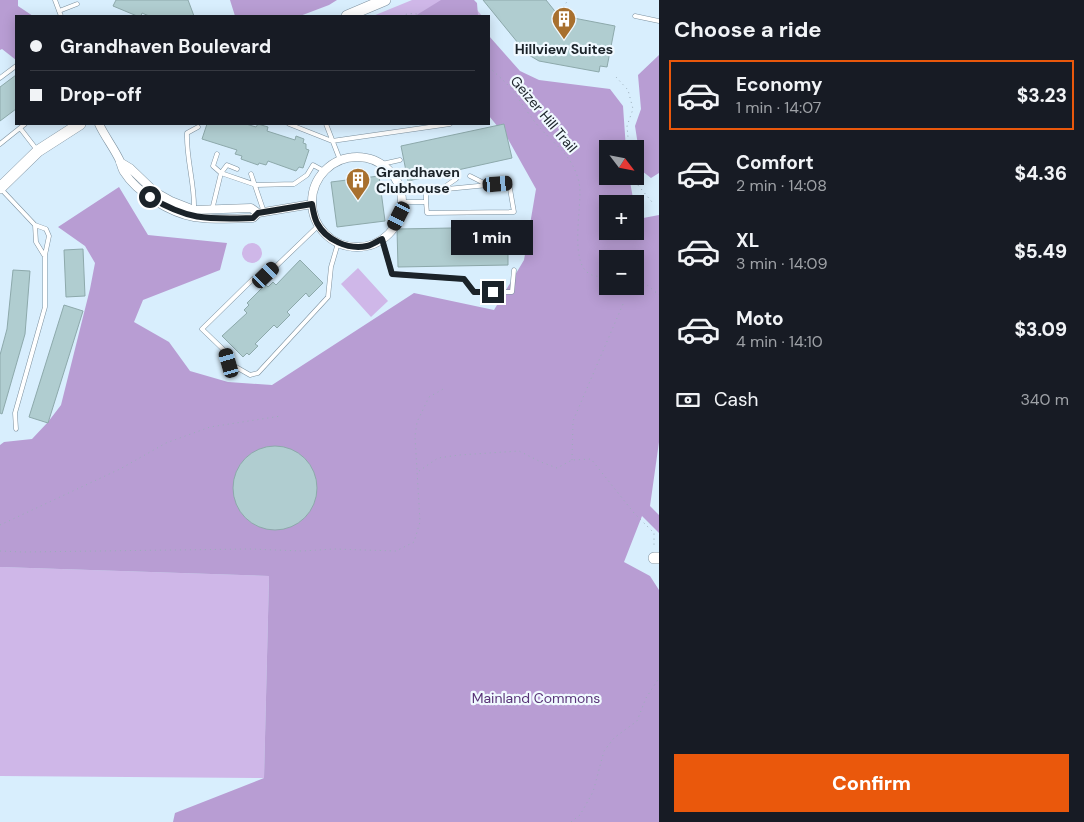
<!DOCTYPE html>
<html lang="en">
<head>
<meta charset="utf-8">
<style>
	body { margin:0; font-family:"DM Sans",sans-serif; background:#20242c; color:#f1f3f6; height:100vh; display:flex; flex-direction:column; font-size:19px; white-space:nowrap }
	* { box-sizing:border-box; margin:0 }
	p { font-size:16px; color:#9ea1a6 }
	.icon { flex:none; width:28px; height:28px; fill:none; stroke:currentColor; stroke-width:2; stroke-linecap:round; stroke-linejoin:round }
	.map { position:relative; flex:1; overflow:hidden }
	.sheet { display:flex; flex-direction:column; background:#171b24; width:425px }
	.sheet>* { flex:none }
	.hud { position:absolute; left:15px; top:15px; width:475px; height:110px; border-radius:0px; box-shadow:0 2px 12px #0003; display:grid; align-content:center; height:110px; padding:0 15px; background:#171b24 }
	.needle { width:32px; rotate:122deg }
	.tools { position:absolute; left:599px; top:140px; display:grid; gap:10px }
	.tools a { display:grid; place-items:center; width:45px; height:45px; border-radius:0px; background:#171b24; box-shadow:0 2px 12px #0003; font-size:25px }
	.end { position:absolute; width:22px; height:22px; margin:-11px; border:6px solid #1b2329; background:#fff; box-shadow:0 0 0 2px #fff }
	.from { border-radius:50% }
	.bubble { position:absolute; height:35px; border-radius:0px; background:#171b24; box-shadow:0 2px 12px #0003; font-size:16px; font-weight:800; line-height:35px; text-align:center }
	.car { position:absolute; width:15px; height:30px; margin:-15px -8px; border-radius:6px; box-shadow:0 0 4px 1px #0007; background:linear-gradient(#222 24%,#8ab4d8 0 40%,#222 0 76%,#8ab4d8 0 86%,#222 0) }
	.hud b { display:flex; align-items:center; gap:18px; height:48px; font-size:19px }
	.hud b+b { border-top:1px solid #363941 }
	.hud i { width:12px; height:12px; background:#f1f3f6 }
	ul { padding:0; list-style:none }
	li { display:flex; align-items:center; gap:15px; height:70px; margin:0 10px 8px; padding:0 5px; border:2px solid transparent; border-radius:0px }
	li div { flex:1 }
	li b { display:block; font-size:19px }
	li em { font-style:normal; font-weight:800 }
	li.active { border-color:#ea580c }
	li>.icon { width:45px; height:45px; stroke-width:1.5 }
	h2 { padding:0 15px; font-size:22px; line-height:60px }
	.pay { display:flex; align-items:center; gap:12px; height:55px; padding:0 15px; font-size:19px }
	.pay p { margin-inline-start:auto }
	.cta { display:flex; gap:10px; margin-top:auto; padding:10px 15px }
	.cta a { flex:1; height:58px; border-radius:0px; background:#ea580c; color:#fff; font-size:20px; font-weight:800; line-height:58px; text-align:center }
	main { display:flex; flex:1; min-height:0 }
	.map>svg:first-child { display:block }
	.green { fill:#cfb7e8 }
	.forest { fill:#b89dd3; fill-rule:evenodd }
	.building { fill:#b0cdd0; stroke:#8da9ab }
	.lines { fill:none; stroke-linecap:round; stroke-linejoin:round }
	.lane-casing { stroke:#7d919f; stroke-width:5 }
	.street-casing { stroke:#7d919f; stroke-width:9 }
	.secondary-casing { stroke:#7d919f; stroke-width:12 }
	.path { stroke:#9badb9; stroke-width:1; stroke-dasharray:1 4; stroke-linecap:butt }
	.lane { stroke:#fff; stroke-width:4 }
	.street { stroke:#fff; stroke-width:8 }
	.secondary { stroke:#fff; stroke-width:11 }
	.route { stroke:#1b2329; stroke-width:6 }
	.labels { text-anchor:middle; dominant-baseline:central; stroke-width:4.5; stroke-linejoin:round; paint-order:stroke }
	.poi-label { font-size:14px; font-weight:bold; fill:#1b2329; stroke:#f0f9ff }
	.street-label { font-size:14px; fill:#1b2329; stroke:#f0f9ff }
	.park-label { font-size:14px; fill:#583477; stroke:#f0f9ff }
</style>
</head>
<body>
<main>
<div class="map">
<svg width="659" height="822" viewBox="0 0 659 822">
	<rect width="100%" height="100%" fill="#d8eefd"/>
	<!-- green -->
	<path class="green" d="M412,0h57l13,16h-109z
		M242 253a10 10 0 1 1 20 0a10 10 0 1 1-20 0Z
		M358,268l30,33 -17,16 -30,-33z
		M0,567l269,9 -5,202 -264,-2z"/>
	<!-- forest -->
	<path class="forest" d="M0,0h18v6l15,10h-17v44l-14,-11 -2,1z
		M230,0h107l-8,5 -29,11h-65z
		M441,0h33l3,3 1,13h-63z
		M489,36l31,35 19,9 71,9 13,17 3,43h-18v27h21l5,28h-26v27h27v-25l3,13 21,-4v227l-9,64 9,9v18l-17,-17 -18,46 26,14 9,14v232h-486l2,-9 89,-35 5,-202 -269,-9v-122l4,-3 28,-3 16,-17 13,-17 29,-116 5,-26 -10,-17 -27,-19 61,-40 29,48 79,8 -7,27 -77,30 -9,22 35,20 21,29 38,11 44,3 142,-92 80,17 30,-50 12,-71 -28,-50 -19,-23zM608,259h27v27h-27z
		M659,55v118l-8,5 -9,-7 -7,-45 6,-17 -3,-34z"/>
	<!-- building -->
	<path class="building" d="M116,0h72l6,16h-45l-7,-3 -1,3h-4l-24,-10z
		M483,0h63l12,15 57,11 -8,41 -7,-1 -1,6 -60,-11 -12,-7z
		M16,75v34l-16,12v-34z
		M207,124h39l10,3 2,-3 10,3 -1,4 28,9 1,-4 8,3 -1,4 3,1v5l3,1 -6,18 -4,-1 -3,4 -28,-10 -2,4 -7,-2 -1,2 -17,-6 1,-3 -7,-2 2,-4 -35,-11z
		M504,124l8,34 -104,23 -7,-35z
		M379,176l6,45 -48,6 -6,-45z
		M508,227v38l-110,2 -1,-38z
		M83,249l2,47 -19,1 -2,-47z
		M300,260l23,23 -14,14 -3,-4 -19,19 3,3 -13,13 -3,-3 -19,19 3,2 -9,9 -2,-2 -4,4 -21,-21 25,-23 -3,-3 5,-5 -2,-2 16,-16 3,-2 2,2 5,-5 3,3z
		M13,270l17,1 -5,63 -23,80 -2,-1v-58l7,-26z
		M64,305l19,6 -35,112 -19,-6z
		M233 488a42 42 0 1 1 84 0a42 42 0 1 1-84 0Z"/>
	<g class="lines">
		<defs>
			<path id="lane" d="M55,0l6,16
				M59,11l18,-7
				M635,16l24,5
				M0,78l16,-12
				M289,124l43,17 118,-17
				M326,124l14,36
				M20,128l17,22
				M0,144l25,-20
				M217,154l-4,12 8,7 35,12 38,-1 13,-9 6,-10 11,6
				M382,164l18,-4
				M251,174l13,38
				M470,176l16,8
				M443,188l13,-9
				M2,190l33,35 11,4 3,7 -4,19v52l-30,106 1,16
				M402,202h24l1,11 87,-1 -5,-29 -83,8v11
				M194,210c1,-26 -8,-51 -7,-77l11,-6
				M212,210l9,-37 6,-8 10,4
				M35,225l1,17 8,13
				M319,225l-52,50 -14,4 -51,50 24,23 3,11 21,12 8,-2 70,-76 3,-30 7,-24
				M382,239l10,35 72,5 10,13h38l2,-22"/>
			<path id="street" d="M99,124c6,13 15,24 21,37 1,4 2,8 4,11 13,21 47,41 70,45 20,3 39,2 59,1l5,-5 54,-9
				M312 202a45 45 0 1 1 90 0a45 45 0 1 1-90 0Z
				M120,162l10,6 25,24 16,9 23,9 57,-2 7,5"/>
			<path id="secondary" d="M347,16l38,-16
				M0,188l38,-37 42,-27
				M654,558h5"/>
		</defs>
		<!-- lane casing -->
		<use href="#lane" class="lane-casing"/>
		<!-- street casing -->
		<use href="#street" class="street-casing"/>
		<!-- secondary casing -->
		<use href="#secondary" class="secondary-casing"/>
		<!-- path -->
		<path class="path" d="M401,16c9,-4 16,-2 26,0
			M555,20l13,-20
			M489,67c8,8 17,15 24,24 9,12 17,26 27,37 17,19 32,27 39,54 5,22 -14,90 17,94 4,1 8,0 12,0
			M616,77l12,13 5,19 -6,17 2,23
			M635,176l2,8 15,18
			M635,277l5,2 19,16
			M572,460l1,-39 50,-117
			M419,471l19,-13 21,-3 60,-4 22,11 16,6 15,-8 19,-1 43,54 20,20v14
			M0,525l120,-56 46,-26 44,-16 71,-11
			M0,551l23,1 227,-3 52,2 32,-2 62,2 18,-9 6,-20 -5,-86 2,-14 12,-25 16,-9
			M571,822l9,-7 13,-23 11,-41 10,-13 23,-17 9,-23 13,-20"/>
		<!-- lane -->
		<use href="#lane" class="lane"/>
		<!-- street -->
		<use href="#street" class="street"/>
		<!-- secondary -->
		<use href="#secondary" class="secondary"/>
	</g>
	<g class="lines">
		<!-- route -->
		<path class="route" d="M150,197c39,24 59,22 103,21l5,-5 54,-9c1,6 2,13 5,19 9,17 31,27 50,23 5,-1 10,-5 15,-7l10,35 72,5 10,13h19"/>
	</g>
	<!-- icons -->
	<defs>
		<symbol id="building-pin" viewBox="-11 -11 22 30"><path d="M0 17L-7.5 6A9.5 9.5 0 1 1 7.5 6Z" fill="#a8702e" stroke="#f0f9ff"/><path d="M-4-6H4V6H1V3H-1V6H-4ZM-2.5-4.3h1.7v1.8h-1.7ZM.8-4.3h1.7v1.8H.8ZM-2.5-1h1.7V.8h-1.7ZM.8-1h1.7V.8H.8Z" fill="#fff"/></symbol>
	</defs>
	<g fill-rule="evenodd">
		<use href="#building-pin" x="550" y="5" width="28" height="38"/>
		<use href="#building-pin" x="344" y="166" width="28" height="38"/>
	</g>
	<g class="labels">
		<!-- poi labels -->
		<g class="poi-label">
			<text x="564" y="49">Hillview Suites</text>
			<text x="376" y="172" text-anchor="start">Grandhaven<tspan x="376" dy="16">Clubhouse</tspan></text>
		</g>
		<!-- street labels -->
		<g class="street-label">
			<text transform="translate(544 114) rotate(50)">Geizer Hill Trail</text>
		</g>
		<!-- park labels -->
		<g class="park-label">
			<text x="536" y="698">Mainland Commons</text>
		</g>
	</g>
</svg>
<div class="tools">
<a><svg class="needle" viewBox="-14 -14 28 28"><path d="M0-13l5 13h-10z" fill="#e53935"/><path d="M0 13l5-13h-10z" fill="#9ea1a6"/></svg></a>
<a>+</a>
<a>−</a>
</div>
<i class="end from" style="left:150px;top:197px"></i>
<i class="end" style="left:493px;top:292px"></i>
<div class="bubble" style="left:451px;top:220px;width:82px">1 min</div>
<i class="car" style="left:498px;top:184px;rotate:85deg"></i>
<i class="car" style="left:399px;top:216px;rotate:207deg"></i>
<i class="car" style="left:266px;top:275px;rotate:46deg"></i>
<i class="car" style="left:229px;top:363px;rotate:344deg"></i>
<div class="hud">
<b><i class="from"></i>Grandhaven Boulevard</b>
<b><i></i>Drop-off</b>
</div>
</div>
<section class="sheet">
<h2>Choose a ride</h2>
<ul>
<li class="active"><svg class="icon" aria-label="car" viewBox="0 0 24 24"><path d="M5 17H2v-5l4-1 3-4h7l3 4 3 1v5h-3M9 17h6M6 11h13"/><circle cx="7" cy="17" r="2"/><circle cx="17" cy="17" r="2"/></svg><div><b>Economy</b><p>1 min · 14:07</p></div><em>$3.23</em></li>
<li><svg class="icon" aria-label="car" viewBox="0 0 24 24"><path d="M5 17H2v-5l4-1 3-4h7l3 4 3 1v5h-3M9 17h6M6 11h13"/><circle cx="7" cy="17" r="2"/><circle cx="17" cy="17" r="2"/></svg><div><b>Comfort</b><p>2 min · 14:08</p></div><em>$4.36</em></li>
<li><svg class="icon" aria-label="car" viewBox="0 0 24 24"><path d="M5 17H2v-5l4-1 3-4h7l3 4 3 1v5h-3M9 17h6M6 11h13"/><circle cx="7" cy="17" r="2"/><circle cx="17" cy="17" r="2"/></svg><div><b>XL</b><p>3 min · 14:09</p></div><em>$5.49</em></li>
<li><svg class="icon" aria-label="car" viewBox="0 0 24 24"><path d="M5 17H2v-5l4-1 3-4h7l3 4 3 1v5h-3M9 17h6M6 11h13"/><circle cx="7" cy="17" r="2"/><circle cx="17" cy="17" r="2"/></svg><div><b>Moto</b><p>4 min · 14:10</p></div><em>$3.09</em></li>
</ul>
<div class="pay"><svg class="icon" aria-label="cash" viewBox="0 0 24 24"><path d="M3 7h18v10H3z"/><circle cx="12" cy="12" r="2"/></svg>Cash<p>340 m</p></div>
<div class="cta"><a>Confirm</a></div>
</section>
</main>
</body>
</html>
